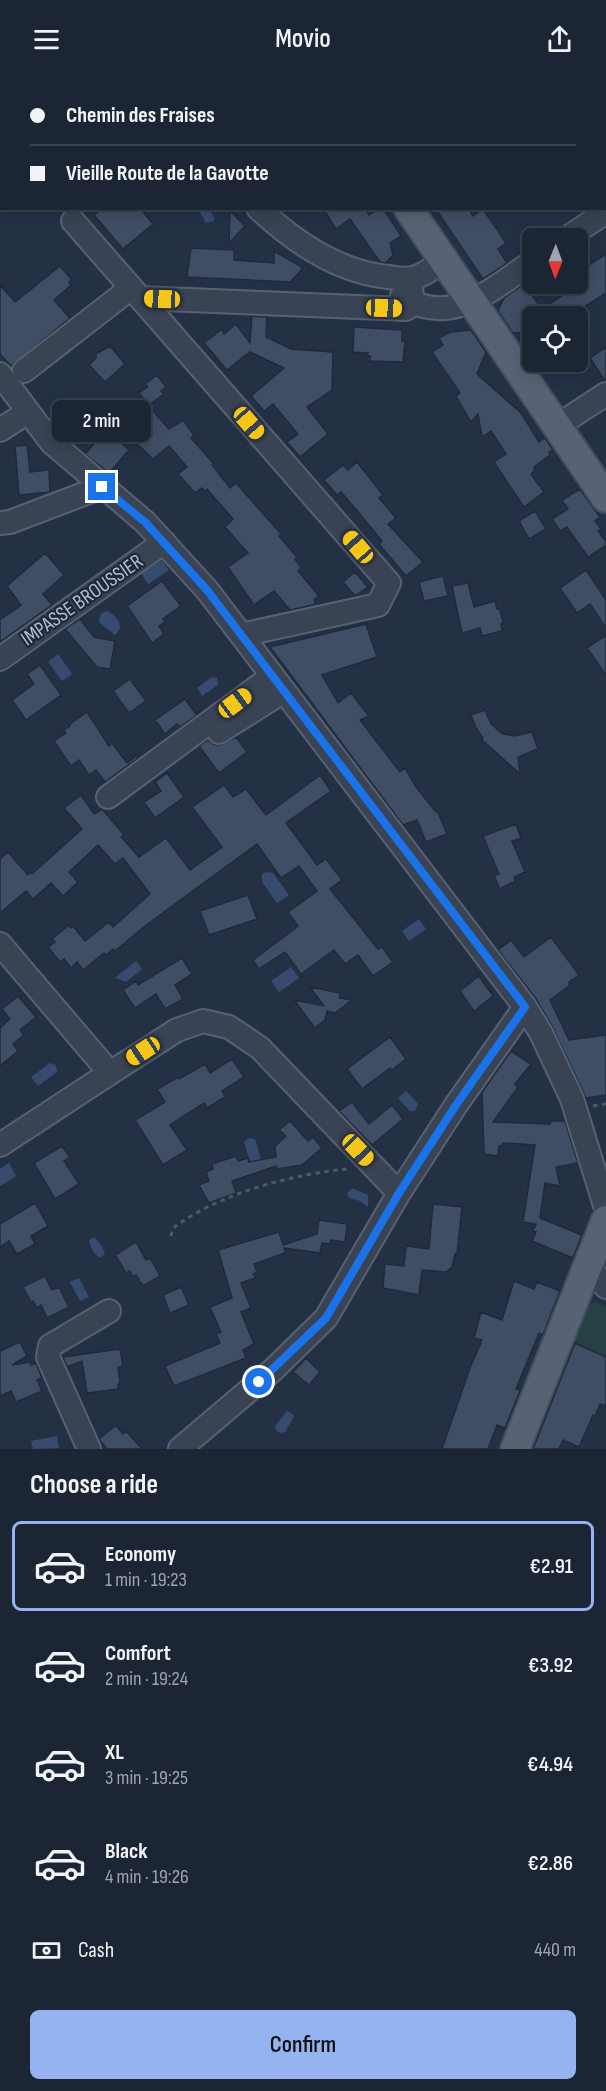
<!DOCTYPE html>
<html lang="en">
<head>
<meta charset="utf-8">
<style>
	body { margin:0; font-family:"Sofia Sans Condensed",sans-serif; background:#283140; color:#f1f3f6; height:100vh; display:flex; flex-direction:column; font-size:22px; white-space:nowrap }
	* { box-sizing:border-box; margin:0 }
	p { font-size:20px; color:#a0a5ac }
	.icon { flex:none; width:33px; height:33px; fill:none; stroke:currentColor; stroke-width:2; stroke-linecap:round; stroke-linejoin:round }
	.map { position:relative; height:1371px; overflow:hidden }
	.details { display:flex; flex-direction:column; background:#1b2534; flex:1 }
	.details>* { flex:none }
	.top-card { position:absolute; left:0px; top:0px; width:606px; height:132px; box-shadow:0 3px 15px #0003,0 0 0 2px #39424f; display:grid; align-content:center; height:132px; padding:0 30px; background:#1b2534 }
	.needle { width:39px; rotate:181deg }
	.fabs { position:absolute; left:522px; top:150px; display:grid; gap:12px }
	.fabs a { display:grid; place-items:center; width:66px; height:66px; border-radius:9px; background:#1b2534; box-shadow:0 3px 15px #0003,0 0 0 2px #39424f; font-size:30px }
	.end { position:absolute; width:27px; height:27px; margin:-14px; border:8px solid #1a73e8; background:#fff; box-shadow:0 0 0 3px #fff }
	.from { border-radius:50% }
	.bubble { position:absolute; height:42px; border-radius:9px; background:#1b2534; box-shadow:0 3px 15px #0003,0 0 0 2px #39424f; font-size:20px; font-weight:600; line-height:42px; text-align:center }
	.car { position:absolute; width:18px; height:36px; margin:-18px -9px; border-radius:8px; box-shadow:0 0 4px 2px #0007; background:linear-gradient(#f5c518 24%,#345 0 40%,#f5c518 0 76%,#345 0 86%,#f5c518 0) }
	.top-card b { display:flex; align-items:center; gap:21px; height:57px; font-size:22px }
	.top-card b+b { border-top:2px solid #39424f }
	.top-card i { width:15px; height:15px; background:#f1f3f6 }
	ul { padding:0; list-style:none }
	li { display:flex; align-items:center; gap:18px; height:90px; margin:0 12px 9px; padding:0 18px; border:3px solid transparent; border-radius:9px }
	li div { flex:1 }
	li b { display:block; font-size:22px }
	li em { font-style:normal; font-weight:600 }
	li.on { border-color:#95b2f1 }
	li>.icon { width:54px; height:54px; stroke-width:1.5 }
	h2 { padding:0 30px; font-size:27px; line-height:72px }
	.pay { display:flex; align-items:center; gap:15px; height:66px; padding:0 30px; font-size:22px }
	.pay p { margin-inline-start:auto }
	.action { display:flex; gap:12px; margin-top:auto; padding:12px 30px }
	.action a { flex:1; height:69px; border-radius:9px; background:#95b2f1; color:#111; font-size:24px; font-weight:600; line-height:69px; text-align:center }
	header { display:flex; justify-content:space-between; align-items:center; height:78px; padding:0 30px; background:#1b2534; font-size:27px; font-weight:600 }
	.map>svg:first-child { display:block }
	.green { fill:#264146 }
	.water { fill:#374b6e }
	.building { fill:#404e65; stroke:#202a3c; stroke-width:1.5 }
	.lines { fill:none; stroke-linecap:round; stroke-linejoin:round }
	.minor-casing { stroke:#576172; stroke-width:26 }
	.major-casing { stroke:#434c5e; stroke-width:32 }
	.path { stroke:#455e62; stroke-width:3; stroke-dasharray:4.5 4.5; stroke-linecap:butt }
	.minor { stroke:#394354; stroke-width:22 }
	.major { stroke:#576274; stroke-width:28 }
	.route { stroke:#1a73e8; stroke-width:8 }
	.labels { text-anchor:middle; dominant-baseline:central; stroke-width:4.5; stroke-linejoin:round; paint-order:stroke }
	.street-label { font-size:21px; fill:#b6bfce; stroke:#1e283a }
</style>
</head>
<body>
<header><svg class="icon" aria-label="menu" viewBox="0 0 24 24"><path d="M4 6h16M4 12h16M4 18h16"/></svg>Movio<svg class="icon" aria-label="share" viewBox="0 0 24 24"><path d="M12 15V3M7 8l5-5 5 5M5 13v7h14v-7"/></svg></header>
<div class="map">
<svg width="606" height="1371" viewBox="0 0 606 1371">
	<rect width="100%" height="100%" fill="#243145"/>
	<!-- green -->
	<path class="green" d="M596,1224l10,6v49l-34,-15 17,-37z"/>
	<!-- water -->
	<path class="water" d="M198,131h11l5,8v4l-8,2z
		M162,482l7,10 -21,14 -7,-11z
		M106,533c9,4 14,8 14,18l-5,6 -16,-13 1,-7z
		M58,576l14,20 -10,7 -14,-19z
		M212,599l5,1 1,7 -16,11 -5,-8z
		M266,794l7,1 16,22 -12,8 -15,-21v-8z
		M419,841l7,10 -17,12 -7,-10z
		M136,883l6,8 -16,13 -11,-4z
		M291,889l8,11 -20,14 -8,-11z
		M50,985l6,2 1,7 -19,14 -7,-9z
		M406,1013l12,13 -3,7h-5l-12,-13z
		M249,1060l6,1 6,20 -1,3h-10l-6,-20z
		M9,1085l7,13 -16,10v-17z
		M352,1110l16,7v12l-8,-6 -11,-3 -2,-5z
		M94,1159l8,9 3,8 -5,4c-7,-5 -9,-10 -11,-18z
		M79,1200l10,19 -9,4 -10,-19z
		M287,1333l7,4 -1,3 -8,14 -5,1 -4,-3 -1,-4z
		M57,1358l2,12 -26,1 -2,-8z"/>
	<!-- building -->
	<path class="building" d="M102,130h38l13,16 -30,25 -29,-34z
		M323,130h42l4,7 10,-7h4l18,28 -11,7 3,12 -7,8 -6,-1 -30,-43 -14,10z
		M435,130h33l5,8 10,-7 23,34 -8,6 9,14 -24,16z
		M230,133l15,15 -16,17z
		M191,170l43,2v10l40,3v-12l29,17 -13,14 -103,-5z
		M606,176v39l-25,16 5,7h-54v16l-19,1 -15,-22 6,-13 20,-14 18,25 33,-22 3,4v-19z
		M60,188l12,14 -3,2 2,3 -17,15 16,18 -59,48 -11,-12v-69l15,17z
		M252,238l15,1 -1,20 25,12 42,3 -1,38 -25,17 21,27 -28,23 -13,-15 11,-8 -25,-30 -9,7 -13,-15 33,-28 -34,-16 -23,18 -23,-27 18,-14 2,5 12,-10 14,19z
		M354,249l48,3v11h3l-2,21 -33,-1v-5h-3l1,-3 -15,-1z
		M471,252l15,22 -9,22 44,39 18,29 6,-4 8,12 -4,2 1,3 -16,12 1,3 -4,4 13,18 -20,15 -30,-45 12,-8 -15,-23 -9,6 -4,-23 -7,8 -15,-26 4,-3 -28,-41 11,-7 -4,-7 11,-6z
		M110,268l15,18 -20,18 -16,-17 7,-7v-4z
		M606,269v34h-1l-15,-23z
		M157,297l9,12 -5,4 3,3 -15,11 -10,-12 9,-6 -3,-3z
		M153,333l16,18 14,-9 11,15 -3,3 22,25 -1,2 18,23 6,-5 45,51 -2,2 18,21 -2,2 6,9 -3,3 21,25 -5,4 2,3 -3,2 -23,5 -16,-19 -20,14 -26,-38 20,-14 -23,-26 8,-8 -26,-30 -2,2 -3,-3 -7,5 -17,-19 9,-7 -18,-21 -16,13 -16,-15 12,-12 -8,-10z
		M107,351l22,21 -20,23 -24,-19z
		M27,367l3,27 19,-2 1,22 -31,3 -4,-49z
		M357,384l26,33 -4,3 17,20 -8,6 35,38 -17,14 -27,-32 3,-3 -23,-28 -18,-21 -4,3 -13,-15 19,-15 5,5z
		M580,411l20,28 -5,4 6,8 -3,2 8,11v3l-18,12 -21,-30 -7,4 -8,-12 16,-10 -6,-9z
		M535,433l11,18 -17,10 -10,-18z
		M45,475l19,22 -21,19 9,11 -52,37v-22l21,-15 -14,-19z
		M586,492l20,30v28l-16,-24 -13,9 -17,-25z
		M355,494l13,15 -13,9 -12,-14z
		M443,498l5,20 -24,5 -5,-19z
		M162,503l19,25 -18,13 2,3 -6,4 5,8 -12,9 -25,-37z
		M468,505l6,24 21,-6 2,8h3l3,14 -2,1 1,7 -20,5 -2,-8 -18,5 -10,-47z
		M80,541l14,18 21,4 -5,28 -13,-2 -32,-38z
		M366,546l11,33 -55,18 16,28 13,-10 18,23 -9,4 40,52 5,-4 11,19 20,25h2l9,22 -21,8 -9,-22 -14,5 -133,-178z
		M606,557v40l-19,-27z
		M40,587l21,30 -35,25 -14,-20 22,-16 -7,-10z
		M130,601l16,22 -17,12 -16,-22z
		M185,621l11,15 8,-4 -24,17 -3,-3 -12,10 -10,-14z
		M485,632l6,14 12,10 12,2 17,-4 6,17 -20,8 2,17 -39,-35 2,-1 -7,-10 -5,-13z
		M87,634l22,34 3,-3 15,20 9,-7 2,2 -33,24 -9,-12 -7,5 -10,-15 -8,6 -17,-25 12,-8 -3,-3 7,-4v-2z
		M236,659l11,15 -28,21 -20,-27 9,-6 5,4 7,1z
		M167,695l17,24 -29,21 -11,-16 17,-11 -6,-9z
		M320,697l11,16 -45,32 31,42 9,-6 16,21 -12,9 48,60 4,-2 11,15 -20,14 -15,-21 -13,9 -11,-14 -33,24 -16,-22 -26,17 -6,-9 45,-34 -10,-14 29,-21 -18,-25 -18,12 -24,-34 -112,82 -30,25 -2,-2 -7,6 -2,-2 -21,17 -6,-8 -6,6 -7,-9 -4,3 -12,-15 7,-5 -3,-3 17,-14 2,3 2,-2 12,15 24,-19 4,5 37,-33 -27,-36 -8,6 -17,-19 -29,27 9,10 -15,14 -12,-13 -18,16 -7,-8 -26,22v-54l8,-7 20,23 2,-3 2,2 50,-45 -18,-21 17,-13 13,19 8,-5 1,1 21,25 -3,2 18,20 27,-19 24,32 32,-23 -30,-40 32,-22 9,12 13,-8 20,26z
		M516,746l5,14 -9,3 13,31 -11,5 1,4 -15,8 -6,-13 5,-2 -16,-38z
		M248,817l9,24 -48,16 -9,-24z
		M551,859l28,38 -10,7 1,3 -20,15 19,40 37,-5v60l-20,3 -34,-72 -16,-27 -38,-49 13,-10 13,17z
		M182,880l10,16 -17,11 8,14 -18,10 -9,-15 -21,14 -12,-18 13,-9 2,4z
		M479,898l14,20 -19,15 -14,-20z
		M310,909l30,6 -1,5 13,2 -17,13 -8,-2 -2,9 -10,8 -21,-28 30,6z
		M18,918l18,21 -16,13 4,5 -11,9 5,7 -18,15v-38l10,-9 -8,-10z
		M390,959l16,22 -14,11 -2,-2 -28,21 -15,-20z
		M511,973l20,13 -16,20 3,3 -25,35 57,2 1,-3h14l13,42 -22,4 4,19 -15,-3 -5,35 42,17 -9,23 -41,-17 4,-9 -3,-1 3,-7 -13,-2 12,-77 -32,-2 -1,3h-3l-1,10 -14,-2 -2,-62z
		M232,981l12,18 -22,14 3,6 -18,11 -3,-5 -34,22 17,25 -24,15 -28,-45 30,-18 -8,-13 9,-5 12,-7 1,2 26,-15 5,9z
		M352,1024l17,22 23,-19 11,14 -31,26 -33,-34z
		M290,1043l18,20 5,-4 9,11 -20,17 -25,4 -1,-3 -44,15 4,12 -27,10 -10,-18 10,-4 -3,-9 7,-3 -1,-5 24,-8 2,5 10,-3 1,4 27,-5 -1,-11 11,-10 -7,-6z
		M62,1068l8,11 -6,4 15,23 -24,15 -21,-36z
		M35,1125l13,23 -17,10 4,8 -18,10 -8,-13 -9,6v-23z
		M433,1126l29,3 -5,46 -2,1 -3,13 -6,5 -24,-2 -3,25 -36,-7 2,-24 19,2 2,-20 23,3z
		M319,1142l28,4 -2,18 -14,-2 -1,4 -8,-1 -2,10 -36,-5 1,5 -31,11 3,8 -4,2 2,4 -14,5 10,25 -10,4 13,32 -11,6 3,8 -72,28 -9,-20 55,-23 -4,-9 5,-2 -11,-25 22,-9 -14,-48 61,-18 4,13 34,-11z
		M136,1164l10,18 4,-2 10,18 -17,10 -7,-11 -3,2 -3,-6 -4,2 -11,-18z
		M45,1198l7,14 7,-3 10,20 -22,11 -6,-13 -4,3 -4,-7 -2,1 -8,-15z
		M514,1203l20,8 3,-7 23,9 -17,44 -4,-2 -23,56 4,2 -15,37 -8,-3 -9,24h-46l28,-81 12,-28 -8,-2 7,-26 21,8z
		M181,1209l8,18 -19,8 -7,-18z
		M20,1264l7,14 -15,9 18,-3 1,3 5,-2 6,15 -5,2 5,11 -26,11 -5,-11 -11,5v-45z
		M575,1265l31,14v49l-6,-2 -5,12 -2,-1 -14,32 -16,-7 -4,9h-26z
		M120,1271l3,17 -5,1 2,17h-2v5l-31,4 -5,-32 -15,6 -4,-10z
		M306,1280l14,14 -11,13 -16,-13z
		M116,1347l7,9 3,-3 16,18h-35l-8,-10z"/>
	<g class="lines">
		<defs>
			<path id="minor" d="M135,0l3,2
				M529,2l2,-2
				M0,34l2,1
				M604,99l2,2
				M258,130c36,34 80,64 130,69 8,1 16,3 24,1 12,-2 22,-11 32,-18
				M73,143l316,362 -11,22 -137,30
				M567,160l39,-26
				M402,218c49,33 91,-8 130,-34
				M140,220l266,11 7,-5 -3,-25
				M24,293l107,-83
				M0,296l51,68 94,80 62,68 318,417 16,26 31,66 34,110
				M557,348l49,-32
				M0,352l28,-18
				M0,445l10,-1 92,-35
				M0,581l164,-117
				M219,654l65,-41
				M108,719l164,-121
				M0,866l110,129 67,-43 26,-9 26,6 31,21 139,145
				M0,1067l110,-72
				M588,1188l18,21
				M89,1371l-41,-92 2,-11 59,-35
				M180,1371l94,-80 52,-51 73,-125 57,-88 69,-98"/>
			<path id="major" d="M317,0l1,2
				M408,130l198,290
				M515,1371l91,-229"/>
		</defs>
		<!-- minor casing -->
		<use href="#minor" class="minor-casing"/>
		<!-- major casing -->
		<use href="#major" class="major-casing"/>
		<!-- path -->
		<path class="path" d="M593,1028l13,-2
			M171,1158l2,-8c45,-34 119,-54 175,-59"/>
		<!-- minor -->
		<use href="#minor" class="minor"/>
		<!-- major -->
		<use href="#major" class="major"/>
	</g>
	<g class="lines">
		<!-- route -->
		<path class="route" d="M102,409l43,35 62,68 318,417 -69,98 -57,88 -73,125 -67,64"/>
	</g>
	<g class="labels">
		<!-- street labels -->
		<g class="street-label">
			<text transform="translate(82 522) rotate(-35)">IMPASSE BROUSSIER</text>
		</g>
	</g>
</svg>
<div class="fabs">
<a><svg class="needle" viewBox="-14 -14 28 28"><path d="M0-13l5 13h-10z" fill="#e53935"/><path d="M0 13l5-13h-10z" fill="#a0a5ac"/></svg></a>
<a><svg class="icon" aria-label="locate" viewBox="0 0 24 24"><circle cx="12" cy="12" r="6"/><path d="M12 2v4M12 18v4M2 12h4M18 12h4"/></svg></a>
</div>
<i class="end from" style="left:259px;top:1304px"></i>
<i class="end" style="left:102px;top:409px"></i>
<div class="bubble" style="left:52px;top:322px;width:99px">2 min</div>
<i class="car" style="left:162px;top:221px;rotate:272deg"></i>
<i class="car" style="left:384px;top:230px;rotate:92deg"></i>
<i class="car" style="left:249px;top:345px;rotate:139deg"></i>
<i class="car" style="left:358px;top:469px;rotate:319deg"></i>
<i class="car" style="left:235px;top:625px;rotate:53deg"></i>
<i class="car" style="left:143px;top:973px;rotate:237deg"></i>
<i class="car" style="left:358px;top:1072px;rotate:136deg"></i>
<div class="top-card">
<b><i class="from"></i>Chemin des Fraises</b>
<b><i></i>Vieille Route de la Gavotte</b>
</div>
</div>
<section class="details">
<h2>Choose a ride</h2>
<ul>
<li class="on"><svg class="icon" aria-label="car" viewBox="0 0 24 24"><path d="M5 17H2v-5l4-1 3-4h7l3 4 3 1v5h-3M9 17h6M6 11h13"/><circle cx="7" cy="17" r="2"/><circle cx="17" cy="17" r="2"/></svg><div><b>Economy</b><p>1 min · 19:23</p></div><em>€2.91</em></li>
<li><svg class="icon" aria-label="car" viewBox="0 0 24 24"><path d="M5 17H2v-5l4-1 3-4h7l3 4 3 1v5h-3M9 17h6M6 11h13"/><circle cx="7" cy="17" r="2"/><circle cx="17" cy="17" r="2"/></svg><div><b>Comfort</b><p>2 min · 19:24</p></div><em>€3.92</em></li>
<li><svg class="icon" aria-label="car" viewBox="0 0 24 24"><path d="M5 17H2v-5l4-1 3-4h7l3 4 3 1v5h-3M9 17h6M6 11h13"/><circle cx="7" cy="17" r="2"/><circle cx="17" cy="17" r="2"/></svg><div><b>XL</b><p>3 min · 19:25</p></div><em>€4.94</em></li>
<li><svg class="icon" aria-label="car" viewBox="0 0 24 24"><path d="M5 17H2v-5l4-1 3-4h7l3 4 3 1v5h-3M9 17h6M6 11h13"/><circle cx="7" cy="17" r="2"/><circle cx="17" cy="17" r="2"/></svg><div><b>Black</b><p>4 min · 19:26</p></div><em>€2.86</em></li>
</ul>
<div class="pay"><svg class="icon" aria-label="cash" viewBox="0 0 24 24"><path d="M3 7h18v10H3z"/><circle cx="12" cy="12" r="2"/></svg>Cash<p>440 m</p></div>
<div class="action"><a>Confirm</a></div>
</section>
</body>
</html>
